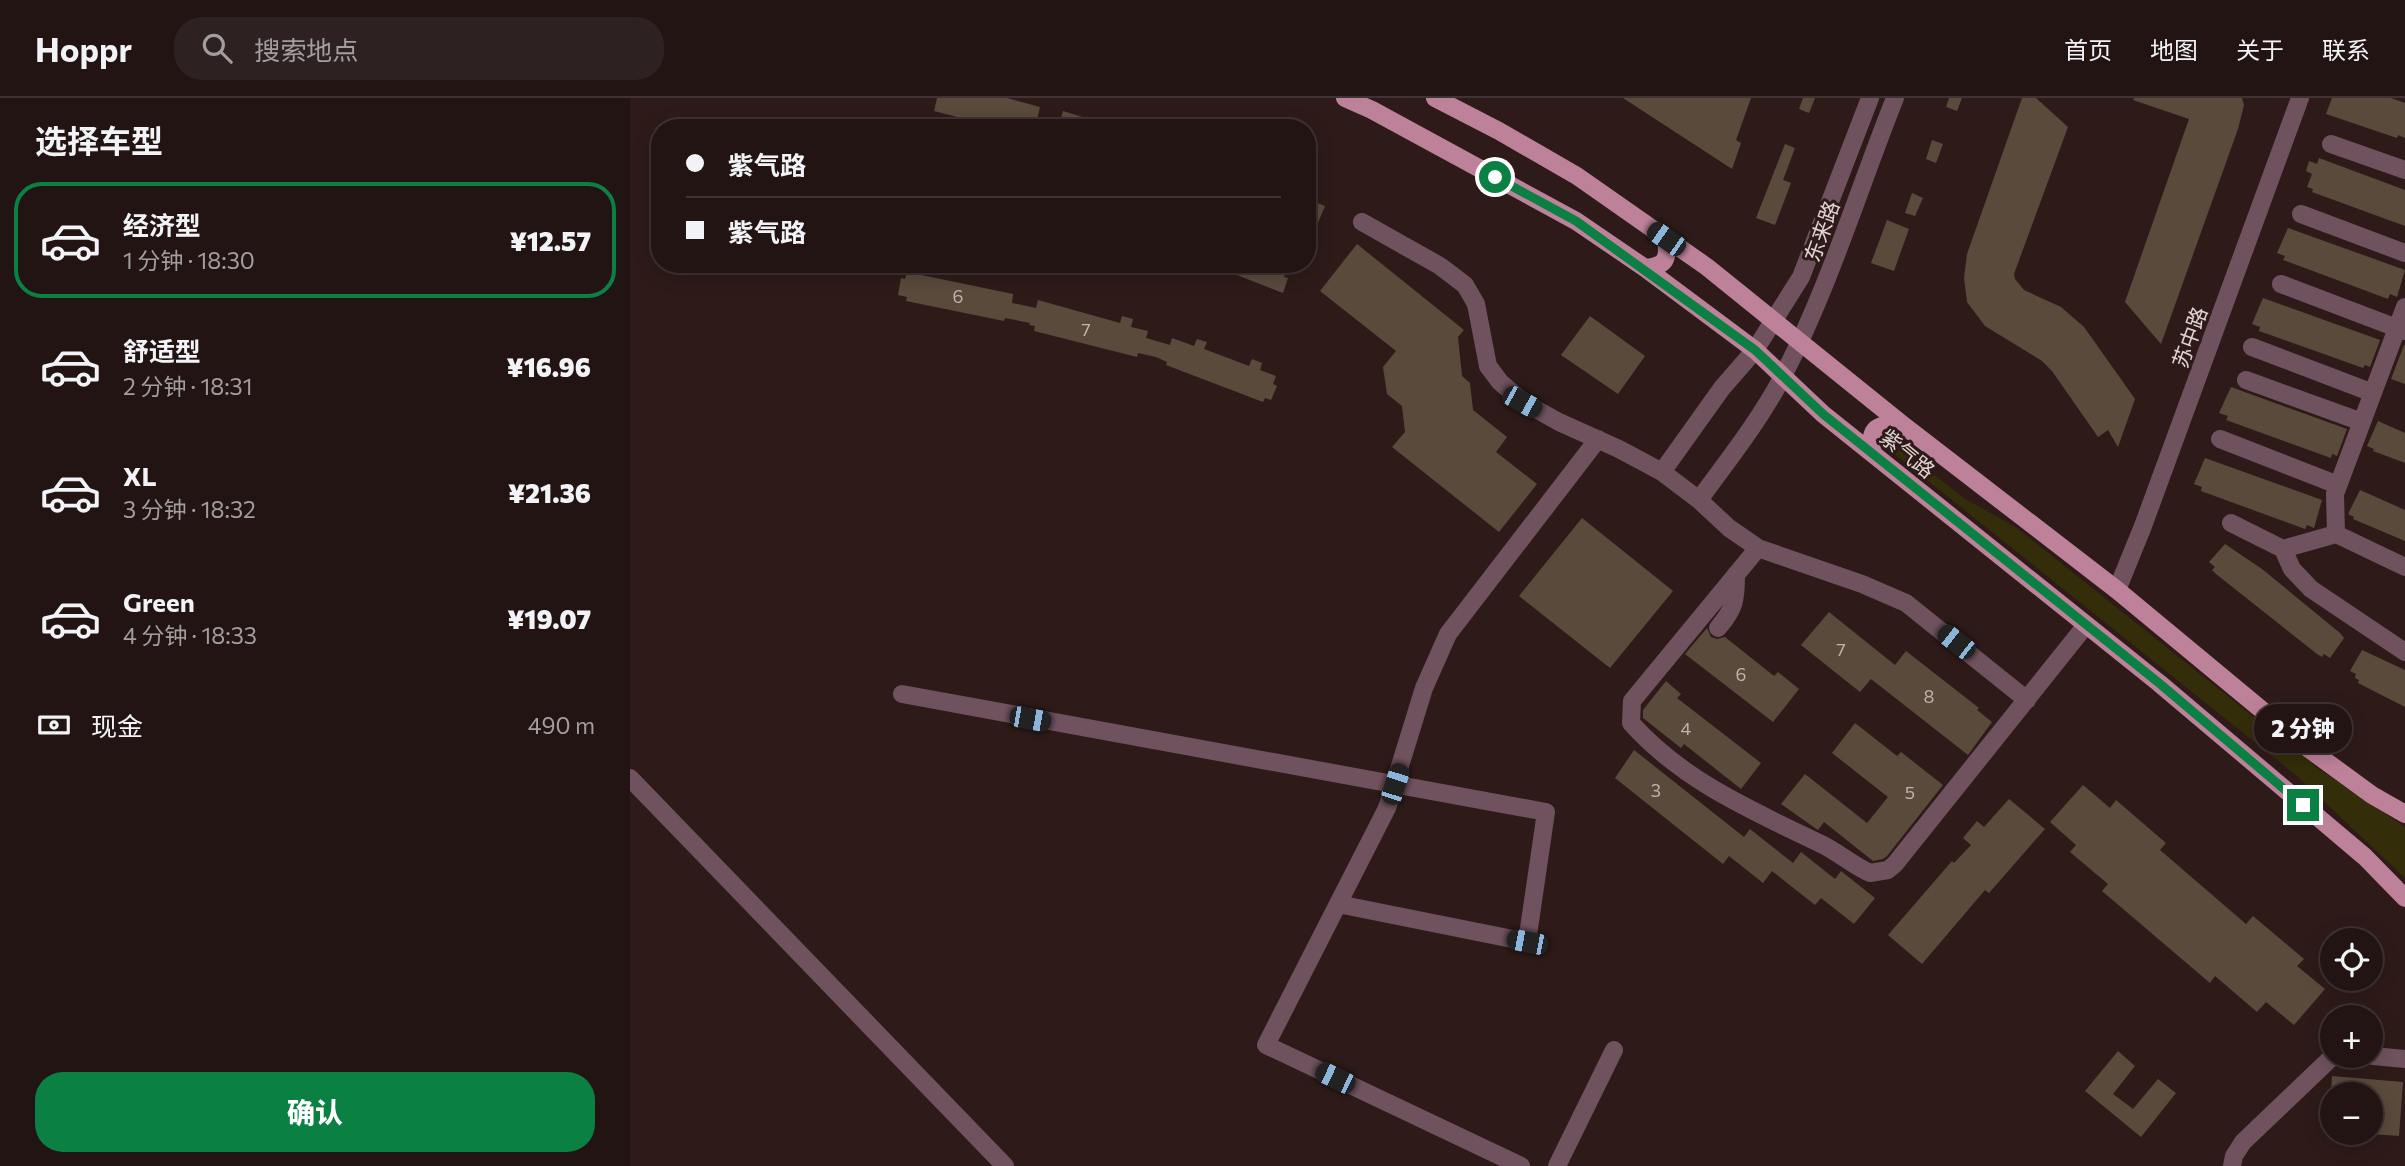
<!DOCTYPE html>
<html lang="zh">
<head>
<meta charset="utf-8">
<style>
	body { margin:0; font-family:Commissioner,"Noto Sans SC",sans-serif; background:#2e2121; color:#f1f3f6; height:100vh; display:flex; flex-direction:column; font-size:26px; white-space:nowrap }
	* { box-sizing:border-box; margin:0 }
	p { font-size:23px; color:#a29ea0 }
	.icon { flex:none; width:38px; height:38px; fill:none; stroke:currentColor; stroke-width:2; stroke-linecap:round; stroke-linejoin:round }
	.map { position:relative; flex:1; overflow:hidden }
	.sheet { display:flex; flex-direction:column; background:#221413; width:630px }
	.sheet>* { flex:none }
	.banner { position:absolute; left:21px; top:21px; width:665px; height:154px; border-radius:28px; box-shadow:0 4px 18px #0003,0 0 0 2px #3f3333; display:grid; align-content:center; height:154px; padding:0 35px; background:#221413 }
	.fabs { position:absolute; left:1690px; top:830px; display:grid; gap:14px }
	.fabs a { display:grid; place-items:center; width:63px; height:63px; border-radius:50%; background:#221413; box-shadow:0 4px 18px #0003,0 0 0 2px #3f3333; font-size:35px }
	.end { position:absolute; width:32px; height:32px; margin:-16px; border:9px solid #0b8043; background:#fff; box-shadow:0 0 0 4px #fff }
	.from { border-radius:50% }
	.bubble { position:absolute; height:49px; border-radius:24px; background:#221413; box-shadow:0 4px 18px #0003,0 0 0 2px #3f3333; font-size:23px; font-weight:800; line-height:49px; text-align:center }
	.car { position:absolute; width:21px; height:42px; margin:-21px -10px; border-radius:9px; box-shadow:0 0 5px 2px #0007; background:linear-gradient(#222 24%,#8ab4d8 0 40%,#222 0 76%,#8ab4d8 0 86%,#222 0) }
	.banner b { display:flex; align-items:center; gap:24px; height:66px; font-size:26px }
	.banner b+b { border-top:2px solid #3f3333 }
	.banner i { width:18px; height:18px; background:#f1f3f6 }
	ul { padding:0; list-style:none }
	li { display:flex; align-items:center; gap:21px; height:116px; margin:0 14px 10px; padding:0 21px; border:4px solid transparent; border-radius:28px }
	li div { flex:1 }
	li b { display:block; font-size:26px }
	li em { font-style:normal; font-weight:800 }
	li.active { border-color:#0b8043 }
	li>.icon { width:63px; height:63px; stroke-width:1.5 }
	h2 { padding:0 35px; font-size:32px; line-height:84px }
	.pay { display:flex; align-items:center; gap:18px; height:77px; padding:0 35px; font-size:26px }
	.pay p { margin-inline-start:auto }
	.primary-button { display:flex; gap:14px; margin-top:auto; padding:14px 35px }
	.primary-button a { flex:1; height:80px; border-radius:28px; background:#0b8043; color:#fff; font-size:28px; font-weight:800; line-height:80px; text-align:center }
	header { display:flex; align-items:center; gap:42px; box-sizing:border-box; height:98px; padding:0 35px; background:#221413; border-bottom:2px solid #3f3333 }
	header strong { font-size:33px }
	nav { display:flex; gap:38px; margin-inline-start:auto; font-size:24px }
	.search { width:490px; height:63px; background:#2e2121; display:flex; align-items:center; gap:18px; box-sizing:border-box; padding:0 24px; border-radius:28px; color:#a29ea0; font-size:26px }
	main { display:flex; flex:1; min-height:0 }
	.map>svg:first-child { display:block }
	.green { fill:#342d09 }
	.building { fill:#5a4a3c }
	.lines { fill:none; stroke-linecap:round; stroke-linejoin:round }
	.minor { stroke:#70525e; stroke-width:18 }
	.major { stroke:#be819a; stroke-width:18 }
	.route { stroke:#0b8043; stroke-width:9 }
	.labels { text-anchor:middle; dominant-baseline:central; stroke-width:6; stroke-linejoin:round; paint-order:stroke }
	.number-label { font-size:18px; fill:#c0b2ac }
	.street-label { font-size:21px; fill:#e2d4d2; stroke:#2e1b19 }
</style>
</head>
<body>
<header>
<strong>Hoppr</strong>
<div class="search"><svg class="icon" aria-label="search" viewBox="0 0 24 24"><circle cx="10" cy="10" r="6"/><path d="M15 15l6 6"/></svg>搜索地点</div>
<nav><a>首页</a><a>地图</a><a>关于</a><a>联系</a></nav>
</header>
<main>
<section class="sheet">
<h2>选择车型</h2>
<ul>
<li class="active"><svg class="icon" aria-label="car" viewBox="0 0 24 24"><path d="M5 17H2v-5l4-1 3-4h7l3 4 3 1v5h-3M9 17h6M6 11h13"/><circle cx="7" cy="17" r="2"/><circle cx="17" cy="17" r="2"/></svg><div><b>经济型</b><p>1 分钟 · 18:30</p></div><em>¥12.57</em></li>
<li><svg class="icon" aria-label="car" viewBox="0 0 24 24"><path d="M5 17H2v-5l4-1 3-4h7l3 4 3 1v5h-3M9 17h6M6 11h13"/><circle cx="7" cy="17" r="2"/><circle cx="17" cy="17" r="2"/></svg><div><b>舒适型</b><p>2 分钟 · 18:31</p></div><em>¥16.96</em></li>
<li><svg class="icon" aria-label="car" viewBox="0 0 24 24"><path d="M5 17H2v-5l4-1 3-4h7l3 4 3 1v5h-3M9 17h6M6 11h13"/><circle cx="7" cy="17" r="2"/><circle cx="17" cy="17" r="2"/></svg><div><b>XL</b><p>3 分钟 · 18:32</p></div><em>¥21.36</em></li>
<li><svg class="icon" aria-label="car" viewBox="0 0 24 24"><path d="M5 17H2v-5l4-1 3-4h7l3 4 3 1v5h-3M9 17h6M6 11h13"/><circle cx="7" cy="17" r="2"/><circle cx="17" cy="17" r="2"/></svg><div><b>Green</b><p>4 分钟 · 18:33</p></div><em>¥19.07</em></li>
</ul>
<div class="pay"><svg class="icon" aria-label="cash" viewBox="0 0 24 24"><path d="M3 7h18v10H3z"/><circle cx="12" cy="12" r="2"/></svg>现金<p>490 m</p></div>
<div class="primary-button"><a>确认</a></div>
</section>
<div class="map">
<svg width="1775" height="1068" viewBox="0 0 1775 1068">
	<rect width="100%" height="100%" fill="#2e1b19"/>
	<!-- green -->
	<path class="green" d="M1252,336l82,64 53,30 302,241 86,58v51l-109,-103 -419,-335z"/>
	<!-- building -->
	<path class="building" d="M307,0h70l33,9 -5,21h-35l-66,-17z
		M993,0h128l-15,42 5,3 -9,26z
		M1173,0h12l-6,15 -10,-4z
		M1319,0h13l-5,13 -11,-4z
		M1392,0h14l32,29 -54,147 1,5 9,11 37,17 23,20 51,72 -17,48 -10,-17 -10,7 -46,-66 -10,-10 -57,-35 -18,-24 -3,-24 3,-24z
		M1504,0h108l2,7 -6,24 -77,215 -36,-42 64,-183 -56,-19z
		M1702,0h59l14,5v35l-7,-3 -1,3 -71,-24z
		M433,13l45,14v3h-50z
		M1302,42l11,4 -7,19 -10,-4z
		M1155,46l10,4 -12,32 8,3 -16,42 -19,-7z
		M1689,60l86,32v36l-93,-34 1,-3 -6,-2 5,-13 -6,-3 3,-10 8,3z
		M1282,95l11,5 -8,18 -10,-3z
		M677,101l18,7 -18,43z
		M1257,122l22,9 -15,42 -23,-8z
		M1658,130l117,42 -8,27 -7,-3 -2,5 -105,-39 2,-4 -8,-3z
		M727,146l107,86 -6,7 4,39 8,7 3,27 34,27 -11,15 41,32 -38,48 -107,-85 13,-15 -3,-26 -15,-12 -4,-27 13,-16 -76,-60z
		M579,166h66l12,5 -3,8 4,1 -5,15z
		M277,174l106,22 -1,9 24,5 2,-8 82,23 2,-7 11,3 -2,8 17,4 -2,7 24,7 2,-7 22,8 3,-7 10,3 -3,7 24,9 21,8 3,-7 10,4 -2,7 16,6 -3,8 4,2 -6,14 -6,-2 -2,4 -97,-37 1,-3 -11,-5 -18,-4 -1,4 -103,-26 1,-5 -6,-1 1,-2 -25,-5 -1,3 -98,-20 1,-4 -9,-2 3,-17 4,1z
		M1633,200l117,42 -10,27 -5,-2 -2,3 -104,-37 1,-4 -8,-3z
		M960,218l55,40 -27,38 -57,-39z
		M1774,247h1v39l-14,-5z
		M1601,289l116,42 -10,27 -5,-2 -1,4 -105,-38 2,-4 -9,-3z
		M1748,323l27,12v30l-32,-12 1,-2 -7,-3z
		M1575,360l117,42 -8,28 -7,-3 -2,4 -104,-38 1,-4 -8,-3z
		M1730,392l45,20v31l-52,-22 1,-2 -6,-3z
		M952,420l91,73 -63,77 -91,-72z
		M1595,446l37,25 78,64 4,5 -14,20 -6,-4 -2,3 -5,-3 -101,-80 -4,-4 3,-3 -6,-5z
		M1199,514l66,53 11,-14 73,57 -2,2 15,12 -24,33 -97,-76 -11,13 -59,-47z
		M1077,530l4,9 6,2 8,-2 49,39 4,-4 21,17 -26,33 -88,-68z
		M1732,552l43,20v37l-47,-24 1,-3 -4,-2 1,-4 -6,-3z
		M1036,583l15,13 -4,4 84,65 -20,26 -57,-45 -3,4 -38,-30v-8z
		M1225,625l42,33 4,-4 42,33 -56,71 -4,3 -10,2 -49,-39 -6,8 -37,-26 24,-30 62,49 21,-26 -56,-44z
		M1004,652l110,87 6,-8 43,34 8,-11 34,27 6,-8 34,27 -21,26 -33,-26 -6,7 -43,-34 -9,12 -34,-27 -6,8 -108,-86z
		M1453,687l27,23 6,-8 50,43 -6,7 86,74 7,-8 51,43 -7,7 28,23 -31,36 -28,-23 -9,10 -42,-36 -5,7 -108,-92 6,-7 -38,-32 6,-7 -26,-23z
		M1379,701l36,30 -56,64 -4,-3 -63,74 -34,-29 64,-74 2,2 17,-18 -8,-7 14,-17 7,6z
		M1488,953l17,15 -22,28 20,15 25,-30 18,14 -35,44 -56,-46z
		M1702,978l71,6 -4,54 -28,-2v-40h-40z"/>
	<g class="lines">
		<!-- minor -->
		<path class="minor" d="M1701,46l74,26
			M1671,116l104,39
			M732,124l78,44 25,19 11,19 12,62 12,16 23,20 36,20 60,27 43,23 37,28 30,28 29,20 104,36 44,19 121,97
			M1651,186l124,47
			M1622,249l121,46
			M1616,282l116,42
			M1590,341l118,46
			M1032,374l60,-84 33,-38 46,-73 69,-179
			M1069,402c29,-40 61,-80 84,-124 46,-89 75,-185 112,-278
			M1601,425l52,26 53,-15 69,33
			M1706,436l-1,-40 70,-187
			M1128,450l-126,153 -1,22c52,58 120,87 188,120 18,8 33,22 51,30l18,-3 7,-6 191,-239
			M1653,451l9,20 19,20 94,63
			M1487,492l26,-64 157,-428
			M1088,530c17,-20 18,-28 18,-54
			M272,596l644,118 -19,130 -189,-38
			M0,680l375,388
			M1733,957l42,4
			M891,1068l-255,-121 121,-237 37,-120 24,-54 150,-195
			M927,1068l57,-116
			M1602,1068l2,-10 9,-14 89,-85 5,-2"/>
		<!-- major -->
		<path class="major" d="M715,0l27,12 204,111 69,47 110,82 68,64 336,269 206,174 40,41
			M805,0l64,33 78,45 130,91 196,158 214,165 192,159 63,46 33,19
			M1015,170c21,-2 24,-9 21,-29
			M1243,356c-5,-28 4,-30 30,-29"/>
	</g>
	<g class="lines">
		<!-- route -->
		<path class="route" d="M865,79l81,44 179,129 68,64 336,269 144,122"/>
	</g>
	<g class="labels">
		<!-- number labels -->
		<g class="number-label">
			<text x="328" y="198">6</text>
			<text x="456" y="231">7</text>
			<text x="1211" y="551">7</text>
			<text x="1111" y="576">6</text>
			<text x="1299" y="598">8</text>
			<text x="1056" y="630">4</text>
			<text x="1026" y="692">3</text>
			<text x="1280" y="694">5</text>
		</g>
		<!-- street labels -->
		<g class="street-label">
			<text transform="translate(1191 133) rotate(-70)">东来路</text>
			<text transform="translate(1559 239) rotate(-70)">苏中路</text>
			<text transform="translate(1278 355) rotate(39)">紫气路</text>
		</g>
	</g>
</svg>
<div class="fabs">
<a><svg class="icon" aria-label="locate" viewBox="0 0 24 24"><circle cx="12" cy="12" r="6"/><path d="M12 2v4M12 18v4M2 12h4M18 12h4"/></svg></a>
<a>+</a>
<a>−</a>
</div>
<i class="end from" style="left:865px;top:79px"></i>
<i class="end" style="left:1673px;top:707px"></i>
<div class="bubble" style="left:1624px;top:606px;width:98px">2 分钟</div>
<i class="car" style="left:1036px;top:141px;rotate:305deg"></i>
<i class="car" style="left:892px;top:304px;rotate:119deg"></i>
<i class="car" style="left:1326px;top:544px;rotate:308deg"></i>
<i class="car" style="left:400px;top:621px;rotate:100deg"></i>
<i class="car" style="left:765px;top:686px;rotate:18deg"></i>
<i class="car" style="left:897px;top:844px;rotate:281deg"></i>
<i class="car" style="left:705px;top:980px;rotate:296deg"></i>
<div class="banner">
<b><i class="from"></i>紫气路</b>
<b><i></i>紫气路</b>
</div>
</div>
</main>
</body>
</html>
